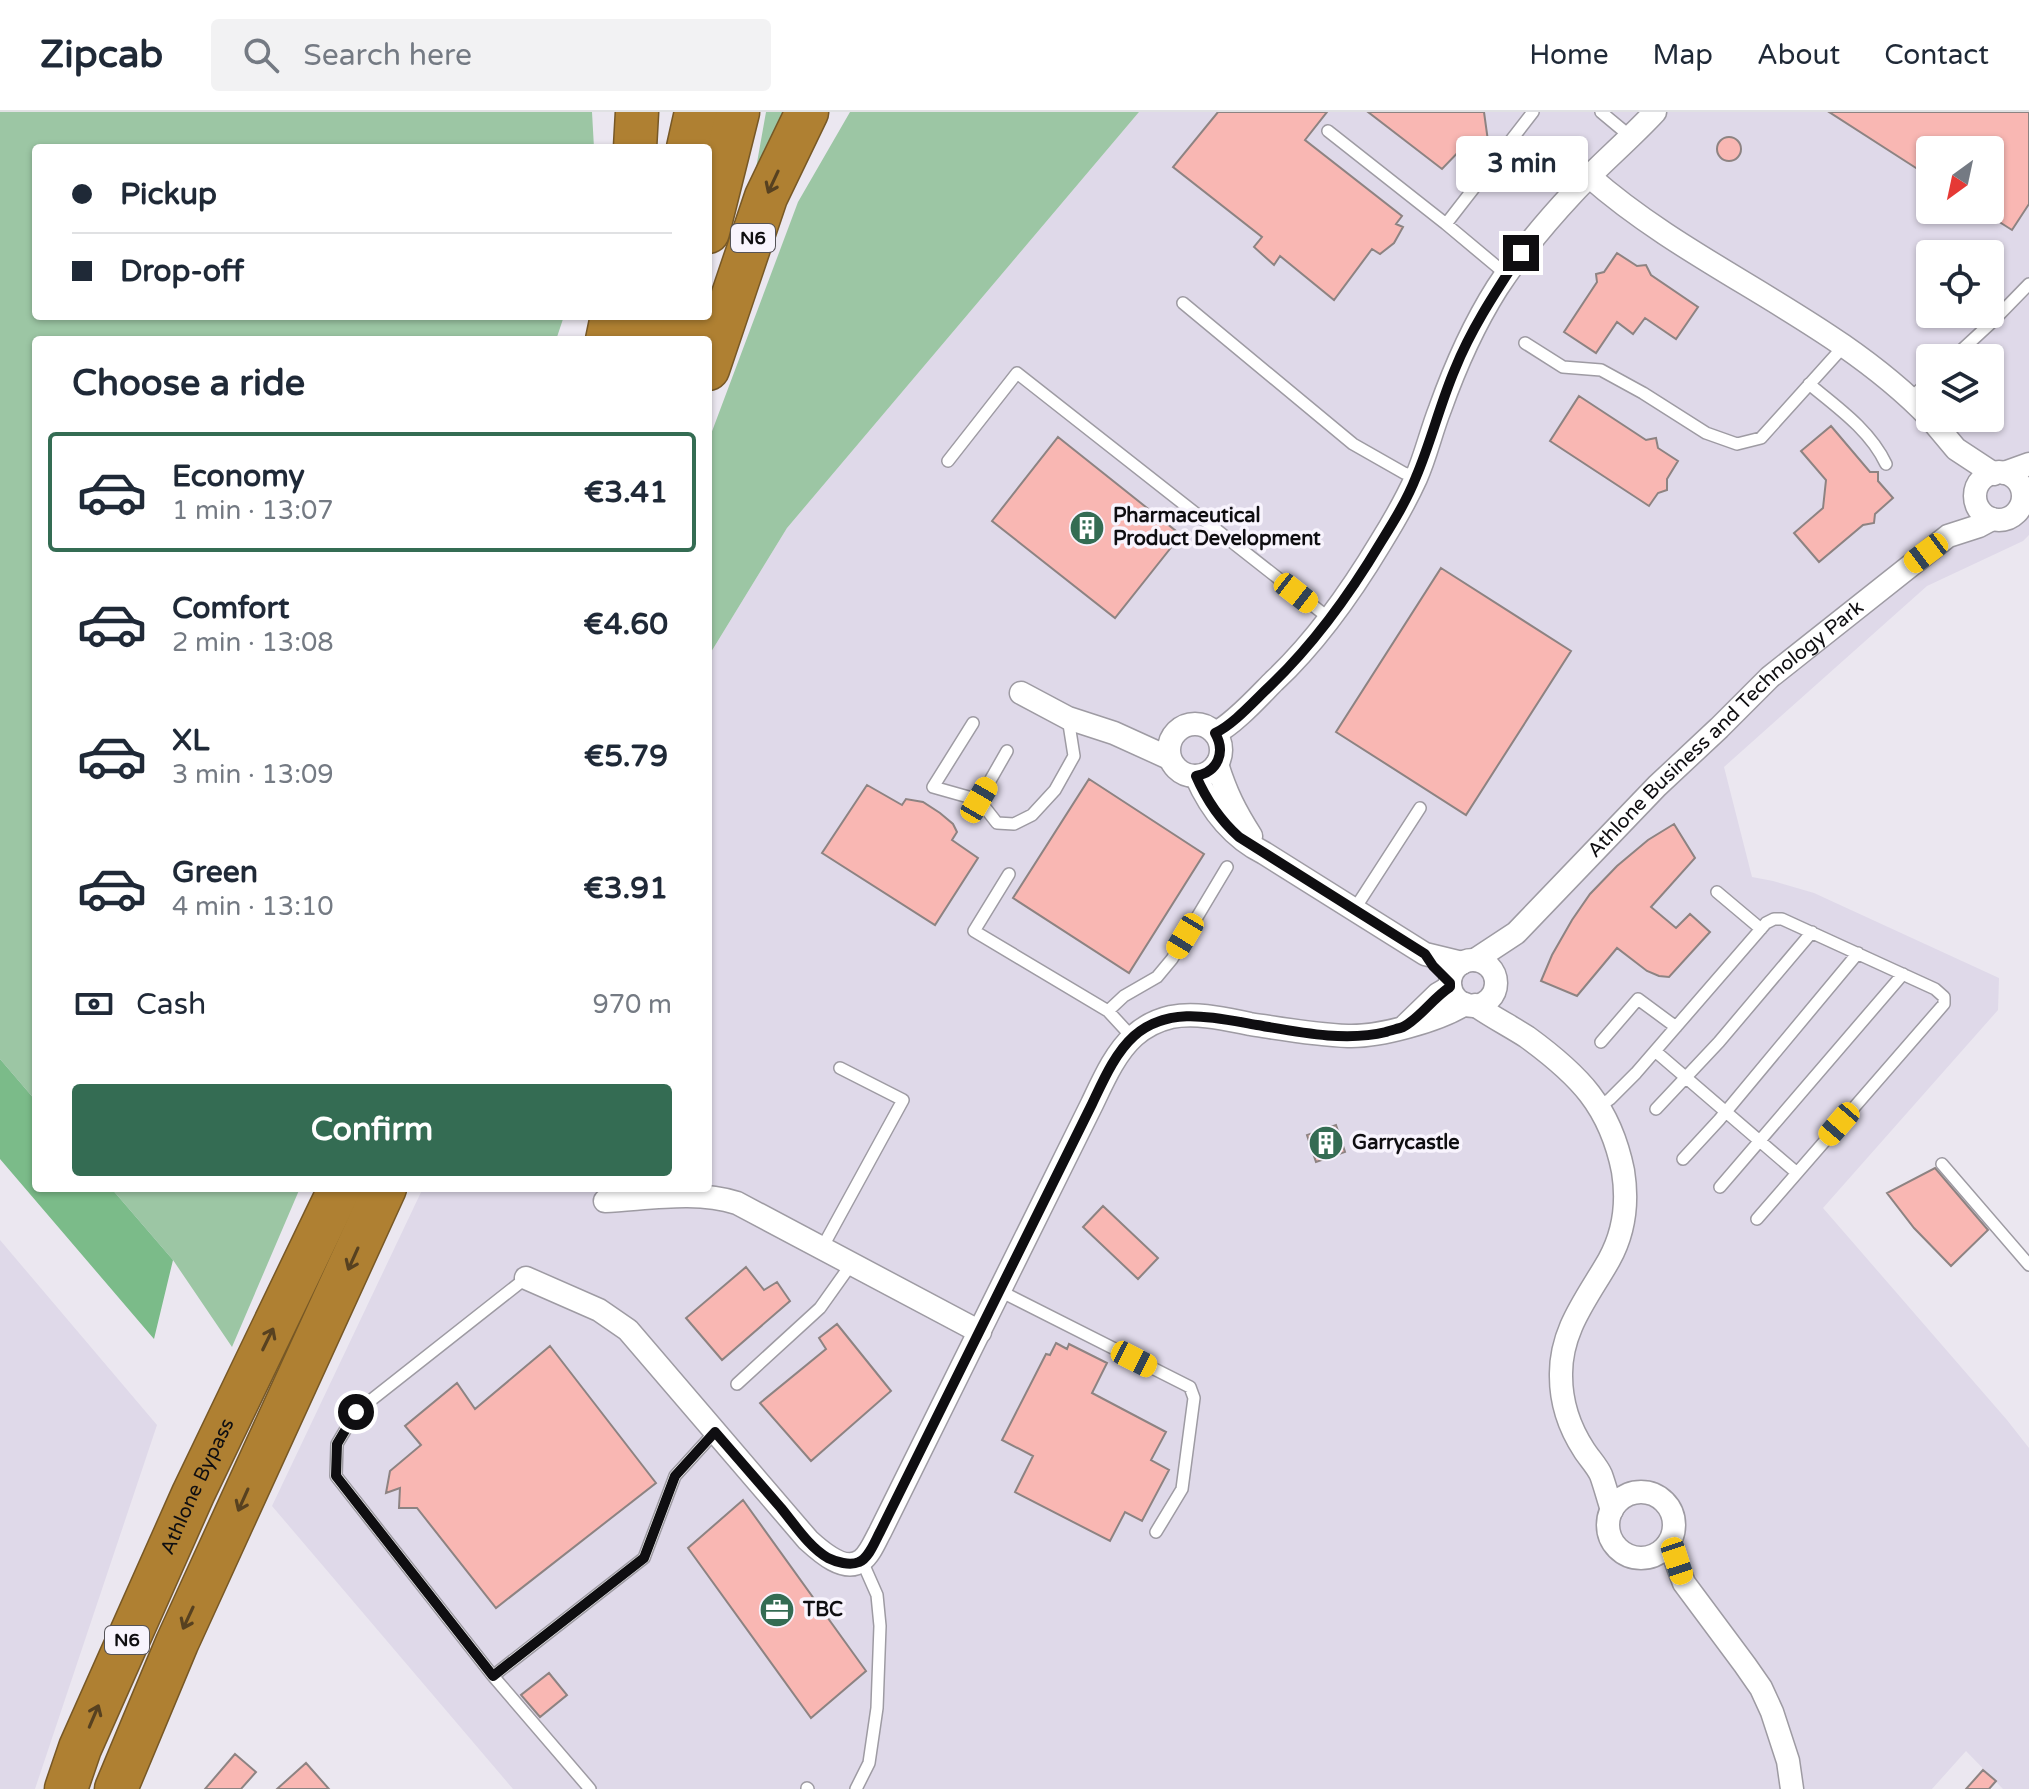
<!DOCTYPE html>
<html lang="en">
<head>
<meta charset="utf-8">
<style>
	body { margin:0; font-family:"Varela Round",sans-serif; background:#f2f2f3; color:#1f2937; height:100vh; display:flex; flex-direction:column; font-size:30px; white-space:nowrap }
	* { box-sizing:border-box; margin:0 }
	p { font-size:26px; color:#747a83 }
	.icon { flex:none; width:44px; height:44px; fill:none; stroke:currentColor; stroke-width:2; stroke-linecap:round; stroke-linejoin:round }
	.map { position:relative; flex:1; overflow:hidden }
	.drawer { position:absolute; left:32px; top:224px; width:680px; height:856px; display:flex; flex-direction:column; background:#fff; border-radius:8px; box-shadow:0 2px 6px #0004 }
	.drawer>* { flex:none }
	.hud { position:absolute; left:32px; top:32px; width:680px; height:176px; border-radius:8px; box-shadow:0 2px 6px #0004; display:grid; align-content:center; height:176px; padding:0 40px; background:#fff }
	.needle { width:52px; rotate:213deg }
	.controls { position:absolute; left:1916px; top:24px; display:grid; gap:16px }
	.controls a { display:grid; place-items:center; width:88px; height:88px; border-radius:8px; background:#fff; box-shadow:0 2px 6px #0004; font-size:40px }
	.end { position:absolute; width:36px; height:36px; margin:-18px; border:10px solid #0f0e11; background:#fff; box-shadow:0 0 0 4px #fff }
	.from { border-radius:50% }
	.bubble { position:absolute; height:56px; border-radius:8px; background:#fff; box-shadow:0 2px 6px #0004; font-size:26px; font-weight:700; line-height:56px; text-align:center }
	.car { position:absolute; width:24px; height:48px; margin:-24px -12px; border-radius:10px; box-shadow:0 0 6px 2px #0007; background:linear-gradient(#f5c518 24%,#345 0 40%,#f5c518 0 76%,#345 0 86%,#f5c518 0) }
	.hud b { display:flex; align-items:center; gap:28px; height:76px; font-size:30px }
	.hud b+b { border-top:2px solid #e0e1e3 }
	.hud i { width:20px; height:20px; background:#1f2937 }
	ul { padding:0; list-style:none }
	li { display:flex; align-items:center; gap:24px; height:120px; margin:0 16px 12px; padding:0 24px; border:4px solid transparent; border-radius:8px }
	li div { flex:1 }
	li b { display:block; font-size:30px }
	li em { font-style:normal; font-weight:700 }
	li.active { border-color:#346c53 }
	li>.icon { width:72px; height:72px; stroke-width:1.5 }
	h2 { padding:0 40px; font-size:36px; line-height:96px }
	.pay { display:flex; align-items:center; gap:20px; height:88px; padding:0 40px; font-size:30px }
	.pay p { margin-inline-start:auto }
	.cta { display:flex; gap:16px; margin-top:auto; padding:16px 40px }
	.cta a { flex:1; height:92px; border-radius:8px; background:#346c53; color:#fff; font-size:32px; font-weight:700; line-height:92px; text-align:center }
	header { display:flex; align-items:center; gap:48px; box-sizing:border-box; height:112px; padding:0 40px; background:#fff; border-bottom:2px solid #e0e1e3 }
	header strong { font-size:38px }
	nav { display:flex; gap:44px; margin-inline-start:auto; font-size:28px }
	.search { width:560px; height:72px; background:#f2f2f3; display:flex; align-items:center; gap:20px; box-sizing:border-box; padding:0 28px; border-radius:8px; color:#747a83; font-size:30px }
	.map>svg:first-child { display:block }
	.built { fill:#dfd9e9; fill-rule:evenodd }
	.green { fill:#9cc6a4 }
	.forest { fill:#7bbb89 }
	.building { fill:#f9b7b3; stroke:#8d8382; stroke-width:2 }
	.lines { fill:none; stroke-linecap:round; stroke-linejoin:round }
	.lane-casing { stroke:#9e9ba3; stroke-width:14 }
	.street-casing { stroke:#9e9ba3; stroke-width:25 }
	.highway-casing { stroke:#775826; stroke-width:45 }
	.lane { stroke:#fff; stroke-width:11 }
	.street { stroke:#fff; stroke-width:22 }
	.highway { stroke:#af8032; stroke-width:42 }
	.oneway { stroke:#574120 }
	.route { stroke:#0f0e11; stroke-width:10 }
	.labels { text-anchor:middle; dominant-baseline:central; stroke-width:7; stroke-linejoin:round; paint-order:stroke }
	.shield { fill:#f8f4fd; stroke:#555358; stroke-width:2 }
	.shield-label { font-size:18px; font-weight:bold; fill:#0f0e11 }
	.poi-label { font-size:20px; font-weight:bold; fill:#0f0e11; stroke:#f8f4fd; text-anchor:start }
	.street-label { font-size:20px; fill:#0f0e11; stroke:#f8f4fd }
</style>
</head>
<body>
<header>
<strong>Zipcab</strong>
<div class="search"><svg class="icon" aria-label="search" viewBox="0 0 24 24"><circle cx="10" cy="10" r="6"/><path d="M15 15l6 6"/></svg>Search here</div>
<nav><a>Home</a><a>Map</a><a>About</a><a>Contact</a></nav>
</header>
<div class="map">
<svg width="2029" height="1677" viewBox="0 0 2029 1677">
	<rect width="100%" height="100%" fill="#ebe7f0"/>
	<!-- built -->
	<path class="built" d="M1139,0h890v423l-6,6 -96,45 -203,181 28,110 21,4 41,12 185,85 -1,32 -175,198 184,212 22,28v341h-26l-37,-38 -34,38h-1419l-241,-283 151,-318h285v-531l79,-129zM1930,38h60v60h-60zM1930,142h60v60h-60zM1930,246h60v60h-60z
		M0,1128l157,185 -122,364h-35z"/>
	<!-- green -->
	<path class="green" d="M0,0h592l2,36h-558v168h528l-8,24h-520v761l-36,-42z
		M766,0h24l-35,62z
		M850,0h289l-352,416 -79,129v-215l90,-240z
		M111,1076h189l-68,159 -59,-87z"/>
	<!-- forest -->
	<path class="forest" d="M0,947l36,42v87h75l62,72 -19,79 -154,-180z"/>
	<!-- building -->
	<path class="building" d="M1218,0h109l-22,28 97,76 -6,8 7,3 -9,16 -14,11 -8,-5 -38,51 -54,-44 -6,9 -20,-18 8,-10 -89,-70z
		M1368,0h116l4,29 -21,2 -25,26z
		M1829,0h200v92l-17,26 -22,-14v-66h-60v27z
		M1717 37a12 12 0 1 1 24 0a12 12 0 1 1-24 0Z
		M1617,141l20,13 9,-1 5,10 47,32 -22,32 -31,-21 -12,16 -16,-12 -21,31 -32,-21 33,-50 -1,-8 8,-2z
		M1579,284l67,44 10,-2 2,10 20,13 -11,18v11l-9,3 -9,13 -99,-65z
		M1831,314l39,46h8v9l15,17 -18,16 -1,9 -11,2 -44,37 -25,-29 29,-25 3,-28 -25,-29z
		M1058,325l123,98 -66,83 -123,-97z
		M1441,456l130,83 -105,164 -130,-83z
		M1089,667l115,75 -75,119 -116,-75z
		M867,673l35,20 4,-6 17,3 17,11 13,11 4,8 -5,8 26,18 -43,67 -113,-72z
		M1674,712l21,34 -44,49 25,21 14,-14 20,18 -41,45 -10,-1 -12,-5 -30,-23 -40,48 -36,-15 11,-26 20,-35 18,-26 27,-28 31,-26z
		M1336,1013l9,27 -29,10 -9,-27z
		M1935,1056l53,62 -37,36 -37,-38 -27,-35z
		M1103,1094l55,52 -20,21 -55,-52z
		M746,1155l18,23 13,-8 13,19 -68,59 -36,-42z
		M837,1212l54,67 -80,70 -51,-58 66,-54 -7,-11z
		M1056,1231l11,6 2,-5 38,19 -15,30 74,39 -15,28 18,10 -27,51 -17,-9 -15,29 -95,-49 18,-36 -31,-16 44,-86 4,1z
		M550,1234l106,137 -160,125 -79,-100h-18l1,-20 -14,5 4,-22 31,-26 -16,-19 52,-43 18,26z
		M743,1388l123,171 -55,47 -123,-170z
		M549,1561l18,22 -27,22 -19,-22z
		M235,1642l21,18 -15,17h-36z
		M306,1651l23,26h-52z
		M1983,1658l13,11 -7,8h-23z"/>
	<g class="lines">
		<defs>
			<path id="lane" d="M1601,0l30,25
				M1328,19l118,93 61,51
				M1446,112l87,-112
				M1183,191l170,141 51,29 13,4
				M1525,231l38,24 38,3 42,23 63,40 31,11 24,-6 82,-91
				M1953,246l39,-36 37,-38
				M1809,272c28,23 61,46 77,80
				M1911,286l19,-18
				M948,349l69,-88 313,246
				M973,611l-40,64 46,13 18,23 17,1 18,-9 23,-25 19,-34 -6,-38
				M979,688l28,-49
				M1009,762l-35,57 134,80 24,26
				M1717,780l44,37
				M1354,798l66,-102
				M1108,899l16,-15 33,-19 15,-18 55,-92
				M1601,930l37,-43 38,28
				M1655,939l142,122
				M1600,994l10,-7 26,-26 130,-150 8,-4h8l153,70 9,8v7l-187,215
				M1656,997l63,-67 93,-110
				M1683,1047l36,-39 139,-167
				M1942,1052l87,101
				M1720,1075l183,-213
				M822,1136l81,-148 -63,-32
				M526,1166l-170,134 -19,32 -1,32 157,200 151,-118 31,-82 40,-44
				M1000,1179l190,96 4,11 -12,91 -26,43
				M737,1272l83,-76 32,-45
				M493,1564l97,113
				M807,1676l1,1
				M856,1677l13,-26 8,-55 3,-82 -3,-31 -15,-34"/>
			<g id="street">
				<path d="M1590,65c103,91 244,141 340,241"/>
				<path d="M1930,306l26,31 38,25"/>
				<circle cx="1999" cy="384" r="24"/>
				<path d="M2004,361l25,-9"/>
				<path d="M1021,581l47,25 46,15 55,25"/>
				<circle cx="1195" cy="638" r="26"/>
				<path d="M1215,621c18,-8 45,-38 59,-52 43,-40 77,-89 107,-139 13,-21 25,-42 35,-64 10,-23 15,-46 24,-69 15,-42 33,-83 57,-121 22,-34 48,-65 76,-95 26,-28 56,-53 82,-81"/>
				<path d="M1217,652c9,29 18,47 34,72"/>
				<path d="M1196,664c14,32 36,61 68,77l161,101 37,9"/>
				<path id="s1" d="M1475,848l41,-27 141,-147 62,-58 51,-51 178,-141 31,-10 13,-7"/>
				<circle cx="1473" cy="871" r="23"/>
				<path d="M1475,893c17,12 35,21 52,32 52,38 83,69 96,134 5,31 1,62 -14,89 -21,37 -49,70 -48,116 0,27 8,51 23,74 5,8 13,16 17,25 4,11 7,23 11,35"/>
				<path d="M1406,913l32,-31 12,-7"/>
				<path d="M605,1089c43,-2 91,-11 132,2l243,129"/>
				<path d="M526,1166l73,32 29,20 180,210c12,11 37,34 54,20 8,-6 13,-19 18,-28l212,-428c11,-23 23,-51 42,-68 10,-9 24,-16 37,-19 26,-5 54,2 79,7 32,5 65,11 98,12 31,1 90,-15 117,-32"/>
				<circle cx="1641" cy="1413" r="33"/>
				<path d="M1669,1431l15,40 61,82 16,23 11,24 16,49 4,28"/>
			</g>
			<g id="highway">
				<path d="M635,36l2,-36"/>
				<path d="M688,36l8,-36"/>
				<path d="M708,120l30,-120"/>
				<path d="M607,228l5,-24"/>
				<path d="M640,228l7,-24"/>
				<path d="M680,228l7,-24"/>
				<path d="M708,257l58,-172 41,-85"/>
				<path id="s2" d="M66,1677l14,-41 113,-254 147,-306"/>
				<path d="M116,1677l61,-146 208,-455"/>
			</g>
		</defs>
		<!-- lane casing -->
		<use href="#lane" class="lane-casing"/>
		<!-- street casing -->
		<use href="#street" class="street-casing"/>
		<!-- highway casing -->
		<use href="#highway" class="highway-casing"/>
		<!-- lane -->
		<use href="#lane" class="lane"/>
		<!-- street -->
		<use href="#street" class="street"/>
		<!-- highway -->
		<use href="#highway" class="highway"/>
	</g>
	<!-- one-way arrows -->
	<defs><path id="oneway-shaft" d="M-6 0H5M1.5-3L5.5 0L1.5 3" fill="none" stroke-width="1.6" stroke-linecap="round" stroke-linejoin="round" transform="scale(2)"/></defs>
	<g class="oneway">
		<use href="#oneway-shaft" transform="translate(773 70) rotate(115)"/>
		<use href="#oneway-shaft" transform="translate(353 1147) rotate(114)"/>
		<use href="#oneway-shaft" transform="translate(268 1227) rotate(-64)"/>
		<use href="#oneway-shaft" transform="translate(243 1388) rotate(114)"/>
		<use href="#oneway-shaft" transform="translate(188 1506) rotate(115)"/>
		<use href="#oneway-shaft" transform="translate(94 1604) rotate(-67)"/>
	</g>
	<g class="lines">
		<!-- route -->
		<path class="route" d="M356,1300l-19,32 -1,32 157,200 151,-118 31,-82 40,-44c22,25 44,51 66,76 14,17 28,39 47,50 8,4 22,8 31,4 10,-4 16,-21 21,-30l212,-428c11,-23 23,-51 42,-68 35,-31 82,-18 123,-11 41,7 88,17 129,7 5,-2 12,-3 17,-5 16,-8 30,-29 47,-40v-4l-17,-17 -8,-12 -186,-117c-19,-17 -33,-38 -43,-61 22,-4 30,-24 19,-43 18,-8 40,-33 55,-47 44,-42 80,-92 111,-144 13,-21 26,-42 35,-65 15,-35 24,-73 39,-108 17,-42 42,-79 66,-116"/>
	</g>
	<!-- icons -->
	<defs>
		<symbol id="building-disc" viewBox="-11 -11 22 22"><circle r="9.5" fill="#346c53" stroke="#f8f4fd"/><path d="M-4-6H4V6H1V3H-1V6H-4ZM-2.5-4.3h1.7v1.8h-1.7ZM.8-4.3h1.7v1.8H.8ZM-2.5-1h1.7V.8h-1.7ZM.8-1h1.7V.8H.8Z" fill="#fff"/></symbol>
		<symbol id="office-disc" viewBox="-11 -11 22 22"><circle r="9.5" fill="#346c53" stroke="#f8f4fd"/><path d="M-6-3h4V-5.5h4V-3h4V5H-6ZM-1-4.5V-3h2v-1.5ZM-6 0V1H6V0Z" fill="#fff"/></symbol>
	</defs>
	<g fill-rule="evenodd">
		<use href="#building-disc" x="1067" y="396" width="40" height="40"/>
		<use href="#building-disc" x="1306" y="1011" width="40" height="40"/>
		<use href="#office-disc" x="757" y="1478" width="40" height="40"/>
	</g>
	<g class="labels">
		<!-- shield labels -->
		<g class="shield">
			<rect x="731" y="112" width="44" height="28" rx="6"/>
			<rect x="105" y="1514" width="44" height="28" rx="6"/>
		</g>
		<g class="shield-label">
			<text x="753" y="126">N6</text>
			<text x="127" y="1528">N6</text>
		</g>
		<!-- poi labels -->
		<g class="poi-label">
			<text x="1113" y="404">Pharmaceutical<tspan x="1113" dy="23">Product Development</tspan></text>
			<text x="1352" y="1031">Garrycastle</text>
			<text x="803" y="1498">TBC</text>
		</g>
		<!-- street labels -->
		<g class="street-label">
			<text stroke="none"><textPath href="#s1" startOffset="342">Athlone Business and Technology Park</textPath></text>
			<text stroke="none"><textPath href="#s2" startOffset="330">Athlone Bypass</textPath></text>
		</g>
	</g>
</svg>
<div class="controls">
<a><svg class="needle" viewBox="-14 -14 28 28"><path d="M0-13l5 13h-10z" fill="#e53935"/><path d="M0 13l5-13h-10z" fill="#747a83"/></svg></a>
<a><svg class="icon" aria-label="locate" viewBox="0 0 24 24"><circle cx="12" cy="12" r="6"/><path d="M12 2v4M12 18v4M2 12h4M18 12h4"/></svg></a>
<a><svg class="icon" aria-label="layers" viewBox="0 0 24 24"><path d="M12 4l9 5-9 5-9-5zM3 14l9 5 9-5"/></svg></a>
</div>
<i class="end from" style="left:356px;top:1300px"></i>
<i class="end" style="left:1521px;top:141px"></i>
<div class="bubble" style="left:1456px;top:24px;width:132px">3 min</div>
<i class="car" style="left:1926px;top:441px;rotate:233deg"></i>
<i class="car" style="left:1296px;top:481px;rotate:128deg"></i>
<i class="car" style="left:979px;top:688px;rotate:30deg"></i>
<i class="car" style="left:1185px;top:824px;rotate:211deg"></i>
<i class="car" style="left:1839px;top:1012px;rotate:221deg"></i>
<i class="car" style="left:1134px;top:1247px;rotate:117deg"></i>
<i class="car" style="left:1677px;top:1449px;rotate:162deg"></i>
<div class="hud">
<b><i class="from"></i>Pickup</b>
<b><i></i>Drop-off</b>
</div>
<section class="drawer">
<h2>Choose a ride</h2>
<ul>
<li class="active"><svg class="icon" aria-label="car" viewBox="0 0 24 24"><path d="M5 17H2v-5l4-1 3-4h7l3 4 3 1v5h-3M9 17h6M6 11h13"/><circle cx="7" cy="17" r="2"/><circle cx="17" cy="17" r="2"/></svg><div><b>Economy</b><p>1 min · 13:07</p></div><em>€3.41</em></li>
<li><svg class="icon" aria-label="car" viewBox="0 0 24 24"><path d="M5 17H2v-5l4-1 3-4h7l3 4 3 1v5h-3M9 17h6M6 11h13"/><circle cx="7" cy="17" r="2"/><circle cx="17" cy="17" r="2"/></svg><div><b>Comfort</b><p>2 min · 13:08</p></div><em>€4.60</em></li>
<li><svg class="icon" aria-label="car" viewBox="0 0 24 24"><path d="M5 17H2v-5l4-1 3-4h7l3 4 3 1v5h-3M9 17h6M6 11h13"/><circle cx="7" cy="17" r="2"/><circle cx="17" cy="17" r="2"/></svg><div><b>XL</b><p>3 min · 13:09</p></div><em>€5.79</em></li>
<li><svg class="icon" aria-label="car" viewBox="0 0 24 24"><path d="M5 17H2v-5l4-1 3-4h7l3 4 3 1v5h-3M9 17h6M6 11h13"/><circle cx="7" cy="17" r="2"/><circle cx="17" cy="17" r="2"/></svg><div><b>Green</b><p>4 min · 13:10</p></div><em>€3.91</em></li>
</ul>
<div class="pay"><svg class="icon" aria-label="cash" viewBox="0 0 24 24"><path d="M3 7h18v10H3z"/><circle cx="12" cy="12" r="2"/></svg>Cash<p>970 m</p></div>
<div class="cta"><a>Confirm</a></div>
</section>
</div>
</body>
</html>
